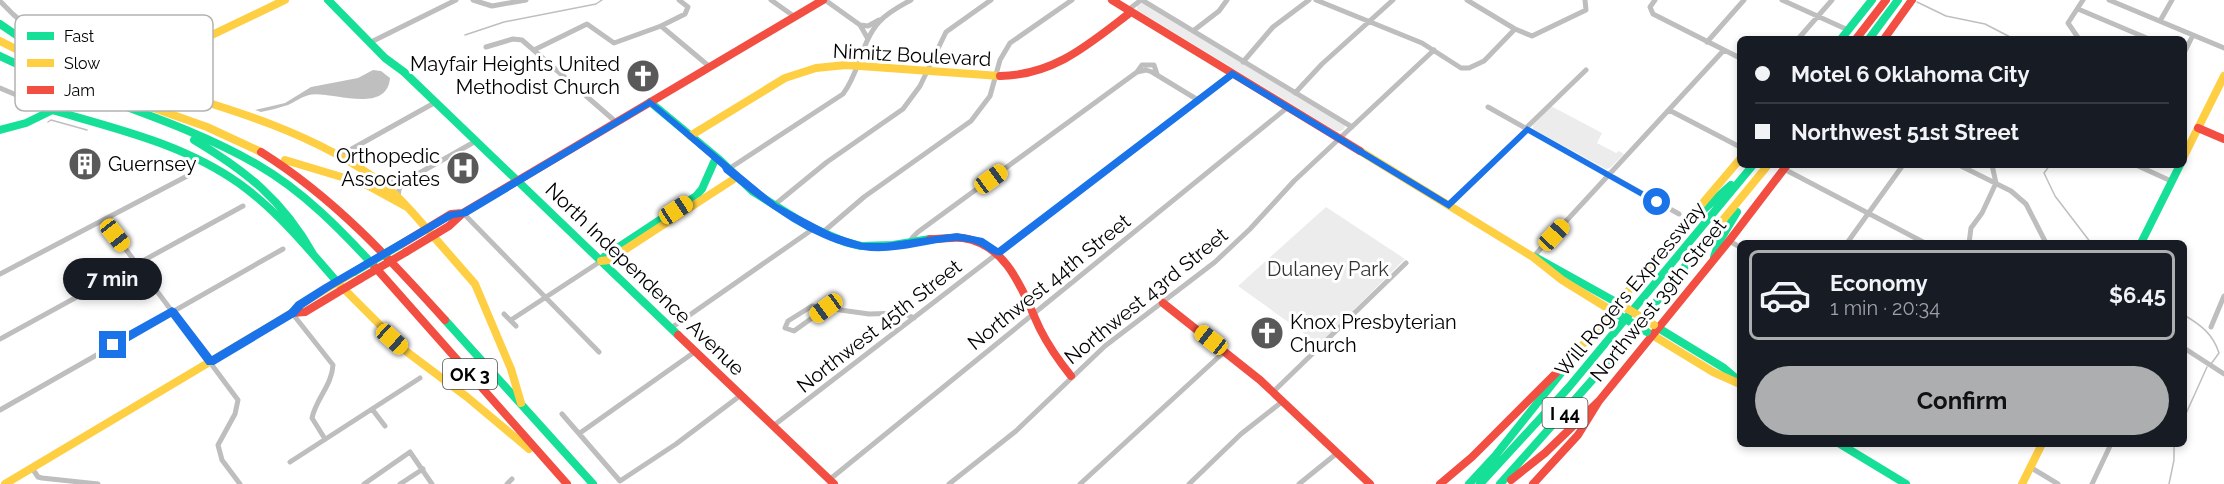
<!DOCTYPE html>
<html lang="en">
<head>
<meta charset="utf-8">
<style>
	body { margin:0; font-family:Raleway,sans-serif; background:#20242c; color:#f1f3f6; height:100vh; display:flex; flex-direction:column; font-size:22px; white-space:nowrap }
	* { box-sizing:border-box; margin:0 }
	p { font-size:20px; color:#9ea1a6 }
	.icon { flex:none; width:33px; height:33px; fill:none; stroke:currentColor; stroke-width:2; stroke-linecap:round; stroke-linejoin:round }
	.map { position:relative; flex:1; overflow:hidden }
	.side { position:absolute; left:1737px; top:240px; width:450px; height:207px; display:flex; flex-direction:column; background:#171b24; border-radius:9px; box-shadow:0 3px 9px #0003 }
	.side>* { flex:none }
	.top-card { position:absolute; left:1737px; top:36px; width:450px; height:132px; border-radius:9px; box-shadow:0 3px 9px #0003; display:grid; align-content:center; height:132px; padding:0 18px; background:#171b24 }
	.end { position:absolute; width:27px; height:27px; margin:-14px; border:8px solid #1a73e8; background:#fff; box-shadow:0 0 0 3px #fff }
	.from { border-radius:50% }
	.bubble { position:absolute; height:42px; border-radius:21px; background:#171b24; box-shadow:0 3px 9px #0003; font-size:20px; font-weight:700; line-height:42px; text-align:center }
	.car { position:absolute; width:18px; height:36px; margin:-18px -9px; border-radius:8px; box-shadow:0 0 4px 2px #0007; background:linear-gradient(#f5c518 24%,#345 0 40%,#f5c518 0 76%,#345 0 86%,#f5c518 0) }
	.top-card b { display:flex; align-items:center; gap:21px; height:57px; font-size:22px }
	.top-card b+b { border-top:2px solid #363941 }
	.top-card i { width:15px; height:15px; background:#f1f3f6 }
	ul { padding:10px 0 0; list-style:none }
	li { display:flex; align-items:center; gap:18px; height:90px; margin:0 12px 9px; padding:0 6px; border:3px solid #363941; border-radius:9px }
	li div { flex:1 }
	li b { display:block; font-size:22px }
	li em { font-style:normal; font-weight:700 }
	li.active { border-color:#adaeaf }
	li>.icon { width:54px; height:54px; stroke-width:1.5 }
	.button { display:flex; gap:12px; margin-top:auto; padding:12px 18px }
	.button a { flex:1; height:69px; border-radius:36px; background:#adaeaf; color:#111; font-size:24px; font-weight:700; line-height:69px; text-align:center }
	.map>svg:first-child { display:block }
	.green { fill:#ececec }
	.water { fill:#bfbfbf }
	.lines { fill:none; stroke-linecap:round; stroke-linejoin:round }
	.stream { stroke:#bfbfbf; stroke-width:1.5 }
	.street { stroke:#bebebe; stroke-width:5 }
	.fast { stroke:#16e098; stroke-width:8 }
	.slow { stroke:#ffcf43; stroke-width:8 }
	.jam { stroke:#f24e42; stroke-width:8 }
	.fast-bridge { stroke:#16e098; stroke-width:8 }
	.slow-bridge { stroke:#ffcf43; stroke-width:8 }
	.jam-bridge { stroke:#f24e42; stroke-width:8 }
	.route { fill:#1a73e8 }
	.labels { text-anchor:middle; dominant-baseline:central; stroke-width:6; stroke-linejoin:round; paint-order:stroke }
	.shield { fill:#fff; stroke:#4c4c4c; stroke-width:1.5 }
	.shield-label { font-size:18px; font-weight:bold; fill:#000 }
	.street-label { font-size:20px; fill:#000; stroke:#fff }
	.poi-label { font-size:20px; fill:#000; stroke:#fff; text-anchor:end }
	.park-label { font-size:20px; fill:#333; stroke:#fff }
	.key { fill:#fff; stroke:#b2b2b2; stroke-width:1.5 }
	.key-label { font-size:16px; fill:#000 }
</style>
</head>
<body>
<div class="map">
<svg width="2224" height="484" viewBox="0 0 2224 484">
	<rect width="100%" height="100%" fill="#fff"/>
	<!-- green -->
	<path class="green" d="M1143,3l201,122 1,3 -4,3h-5l-199,-121v-5z
		M1551,106l51,27 -5,10 19,10 3,-2 5,3 -14,14 -4,1 -73,-40v-4z
		M1326,207l79,52 -86,85 -81,-58z"/>
	<!-- water -->
	<path class="water" d="M373,70l8,1 9,7c-3,38 -62,12 -81,17 -8,2 -14,7 -21,10 -9,3 -18,5 -27,7l-6,-2 30,-7 26,-16 47,-9z"/>
	<g class="lines">
		<!-- stream -->
		<path class="stream" d="M1917,2l29,14 39,8 29,15
			M465,35l39,-13 92,-18 6,-4
			M48,122l3,-2 36,10
			M2050,165l-6,8 11,23 36,47
			M2184,315c17,10 29,19 35,38l-8,11
			M2184,418l23,-51
			M2169,484l5,-24v-16"/>
		<!-- street -->
		<path class="street" d="M473,0l19,6 34,-6
			M771,0l24,17
			M825,0l35,25 8,14
			M1142,0l210,127
			M1316,0l106,43 39,25h8l15,-7 31,-32
			M1467,0l48,29 17,7 54,-26 -1,-10
			M1655,0l-5,7 3,7 87,44
			M1782,0l66,30
			M2109,0l115,48
			M0,1c33,37 78,58 123,76
			M2078,9l71,30
			M1128,10l13,-10
			M2160,21l12,-21
			M860,25l8,1 11,-6
			M661,26l49,41
			M1193,31l26,-20 8,-11
			M1798,39l34,-39
			M2079,39l-11,-16 15,-23
			M1707,42l37,-42
			M369,43l87,-43
			M486,47l27,-8 9,1 94,82
			M534,50l53,-26 27,19 47,-17 24,-12 3,-7 -9,-7
			M2184,53l9,-18
			M1243,62l30,-35 36,-27
			M1137,72l9,-2 6,2 46,28
			M0,88l52,22
			M1295,93l27,-29 71,-64
			M1488,107l191,107
			M1669,110l71,37
			M1526,128l60,-58
			M339,156l97,-54
			M1959,165l52,26 15,13 20,39
			M2136,165l35,16
			M1784,169l141,74
			M727,170l116,-76c17,-22 18,-52 36,-72 9,-10 21,-16 32,-22
			M383,183l24,-3 69,-39
			M398,199l1,-10 6,-8
			M773,206l54,-44 76,-53 17,-23 26,-54 45,-32
			M1449,206l78,-77
			M463,213l136,139
			M104,220l134,180 -3,14 -17,31 4,15 18,24
			M822,233l42,-36 107,-76 19,-25 10,-36 10,-17 62,-43
			M1729,241l11,6
			M911,243l1,-5 6,-6 219,-160 5,-7h12l3,9
			M1847,243l56,-78
			M1969,243l2,-15 11,-15 14,-30 -4,-18
			M1533,257l191,-207
			M0,274l191,-100
			M826,308l-32,23 -9,-3 3,-7 24,-15 57,8 34,-1 11,5
			M292,313l41,52c-1,20 -17,34 -21,53l13,21
			M504,314l12,12
			M511,320l90,-59
			M2211,327l13,-31
			M671,328l142,-99
			M0,339l243,-133
			M2184,348l40,26
			M1273,392l133,-129
			M372,409l13,17
			M0,410l283,-161
			M562,414l58,67 56,-37 65,-49
			M773,426l459,-353
			M580,433l116,-82
			M290,462l130,-84
			M2030,467l28,17
			M32,468l6,9 4,1 56,6
			M829,480l459,-373
			M364,484l46,-32 22,32
			M400,484l23,-15
			M507,484l5,-5
			M949,484l67,-53 89,-85 110,-84 35,-33 44,-48 140,-131
			M1080,484l145,-133
			M1189,484l52,-50 42,-33
			M1299,484l37,-30
			M2092,484l19,-40"/>
		<!-- fast -->
		<path class="fast" d="M328,0l57,58 19,14 274,263
			M0,24l69,47
			M1841,39l31,-39
			M1869,39l29,-39
			M0,56c84,41 177,62 258,109 45,26 82,64 117,102
			M650,102l70,58 32,31 56,35 37,16 16,4 32,-1 37,-6
			M52,110c65,19 132,34 188,74 37,27 67,63 97,98
			M0,130l26,-7 41,-20
			M194,140c52,31 89,60 119,114
			M1681,230l50,-45
			M2141,243l39,-78
			M1535,257l88,49
			M1714,257l5,-15 18,-30
			M601,261l4,-5 91,-60 6,-7 12,-27
			M445,320l148,164
			M1655,326l69,42 14,12
			M1840,444l66,40
			M1469,484l26,-28 78,-98
			M1480,484l89,-97 184,-222
			M1500,484l102,-115 106,-131"/>
		<!-- slow -->
		<path class="slow" d="M0,41l86,43 121,43 54,25
			M123,77c89,27 183,50 259,106 17,13 31,30 45,46
			M124,77l161,-77
			M690,136l95,-58 31,-10 30,-3 154,11
			M1360,151l173,106 29,23 55,34
			M2184,156l40,-80
			M285,160l80,24 42,23
			M427,229l48,55 36,85 10,34
			M1708,238l60,-73
			M601,261l8,-1 128,-83
			M337,282l70,70 60,45 62,52
			M1649,333l64,39 27,12
			M1569,361l171,-202
			M5,484l287,-171 7,-8 55,-33
			M2022,484l20,-40"/>
		<!-- jam -->
		<path class="jam" d="M1112,0l248,151
			M1856,39l30,-39
			M1884,39l28,-39
			M1000,76c55,-1 89,-32 131,-64
			M2198,128l26,11
			M261,152c72,45 127,105 184,168
			M930,239c10,0 22,-2 33,-1 46,7 60,55 77,91 9,18 19,32 31,47
			M400,245l51,-31 12,-1
			M406,252l43,-26 14,-13 360,-213
			M375,267l192,217
			M1163,303l97,77 110,104
			M292,313l13,-1 55,-33
			M678,335l156,149
			M1511,480l34,-27 54,-52
			M1440,484l32,-27 84,-84
			M1533,484l45,-49 21,-34 130,-160 58,-76"/>
		<!-- fast-bridge -->
		<path class="fast-bridge" d="M67,103l47,-22
			M354,272l46,-27
			M1617,314l30,18"/>
		<!-- slow-bridge -->
		<path class="slow-bridge" d="M1623,306l31,19"/>
		<!-- jam-bridge -->
		<path class="jam-bridge" d="M360,279l46,-27"/>
	</g>
	<!-- route -->
	<path class="route" d="M1232,70l216,131 79,-75 135,76 -1,2h-7l-126,-71 -79,76 -216,-131 -231,177c-10,2 -16,-7 -24,-10 -6,-3 -17,-4 -23,-4 -30,2 -62,14 -92,9 -51,-8 -100,-47 -139,-78l-2,-4 -72,-62 -183,110 -14,2 -123,72 -27,18 -7,8 -82,49h-7l-36,-48 -54,31 -4,2 -5,-5 1,-3 63,-35 4,2 36,47 77,-46 7,-8 27,-17 125,-73 13,-2 189,-111 127,105 55,29 31,10h22l72,-10 26,5 15,10z"/>
	<!-- icons -->
	<defs>
		<symbol id="church-disc" viewBox="-11 -11 22 22"><circle r="9.5" fill="#595959" stroke="#fff"/><path d="M-1.2-6h2.4v3.5h3.3v2.4h-3.3V6h-2.4V-.1h-3.3v-2.4h3.3Z" fill="#fff"/></symbol>
		<symbol id="building-disc" viewBox="-11 -11 22 22"><circle r="9.5" fill="#595959" stroke="#fff"/><path d="M-4-6H4V6H1V3H-1V6H-4ZM-2.5-4.3h1.7v1.8h-1.7ZM.8-4.3h1.7v1.8H.8ZM-2.5-1h1.7V.8h-1.7ZM.8-1h1.7V.8H.8Z" fill="#fff"/></symbol>
		<symbol id="hospital-disc" viewBox="-11 -11 22 22"><circle r="9.5" fill="#595959" stroke="#fff"/><path d="M-5-5h3v3.5h4V-5h3V5h-3V1.5h-4V5h-3Z" fill="#fff"/></symbol>
	</defs>
	<g fill-rule="evenodd">
		<use href="#church-disc" x="624" y="57" width="38" height="38"/>
		<use href="#building-disc" x="66" y="145" width="38" height="38"/>
		<use href="#hospital-disc" x="444" y="149" width="38" height="38"/>
		<use href="#church-disc" x="1248" y="314" width="38" height="38"/>
	</g>
	<g class="labels">
		<!-- shield labels -->
		<g class="shield">
			<rect x="443" y="359" width="54" height="30" rx="4.5"/>
			<rect x="1542.5" y="398" width="45" height="30" rx="4.5"/>
		</g>
		<g class="shield-label">
			<text x="470" y="374">OK 3</text>
			<text x="1565" y="413">I 44</text>
		</g>
		<!-- street labels -->
		<g class="street-label">
			<text transform="translate(912 55) rotate(3)">Nimitz Boulevard</text>
			<text transform="translate(645 279) rotate(44)">North Independence Avenue</text>
			<text transform="translate(1049 282) rotate(-39)">Northwest 44th Street</text>
			<text transform="translate(1630 289) rotate(-50)">Will Rogers Expressway</text>
			<text transform="translate(1146 296) rotate(-39)">Northwest 43rd Street</text>
			<text transform="translate(1658 300) rotate(-51)">Northwest 39th Street</text>
			<text transform="translate(879 326) rotate(-38)">Northwest 45th Street</text>
		</g>
		<!-- poi labels -->
		<g class="poi-label">
			<text x="620" y="64">Mayfair Heights United<tspan x="620" dy="23">Methodist Church</tspan></text>
			<text x="440" y="156">Orthopedic<tspan x="440" dy="23">Associates</tspan></text>
			<text x="108" y="164" text-anchor="start">Guernsey</text>
			<text x="1290" y="322" text-anchor="start">Knox Presbyterian<tspan x="1290" dy="23">Church</tspan></text>
		</g>
		<!-- park labels -->
		<g class="park-label">
			<text x="1328" y="269">Dulaney Park</text>
		</g>
	</g>
	<!-- legend -->
	<rect x="15" y="15" width="198" height="96" rx="9" class="key"/>
	<rect x="27" y="32" width="27" height="8" fill="#16e098"/>
	<rect x="27" y="59" width="27" height="8" fill="#ffcf43"/>
	<rect x="27" y="86" width="27" height="8" fill="#f24e42"/>
	<g class="key-label">
		<text x="64" y="42">Fast</text>
		<text x="64" y="69">Slow</text>
		<text x="64" y="96">Jam</text>
	</g>
</svg>
<i class="end from" style="left:1657px;top:202px"></i>
<i class="end" style="left:113px;top:345px"></i>
<div class="bubble" style="left:63px;top:258px;width:99px">7 min</div>
<i class="car" style="left:991px;top:179px;rotate:54deg"></i>
<i class="car" style="left:676px;top:210px;rotate:57deg"></i>
<i class="car" style="left:115px;top:235px;rotate:142deg"></i>
<i class="car" style="left:1554px;top:235px;rotate:43deg"></i>
<i class="car" style="left:826px;top:308px;rotate:234deg"></i>
<i class="car" style="left:392px;top:339px;rotate:132deg"></i>
<i class="car" style="left:1211px;top:340px;rotate:308deg"></i>
<div class="top-card">
<b><i class="from"></i>Motel 6 Oklahoma City</b>
<b><i></i>Northwest 51st Street</b>
</div>
<section class="side">
<ul>
<li class="active"><svg class="icon" aria-label="car" viewBox="0 0 24 24"><path d="M5 17H2v-5l4-1 3-4h7l3 4 3 1v5h-3M9 17h6M6 11h13"/><circle cx="7" cy="17" r="2"/><circle cx="17" cy="17" r="2"/></svg><div><b>Economy</b><p>1 min · 20:34</p></div><em>$6.45</em></li>
</ul>
<div class="button"><a>Confirm</a></div>
</section>
</div>
</body>
</html>
